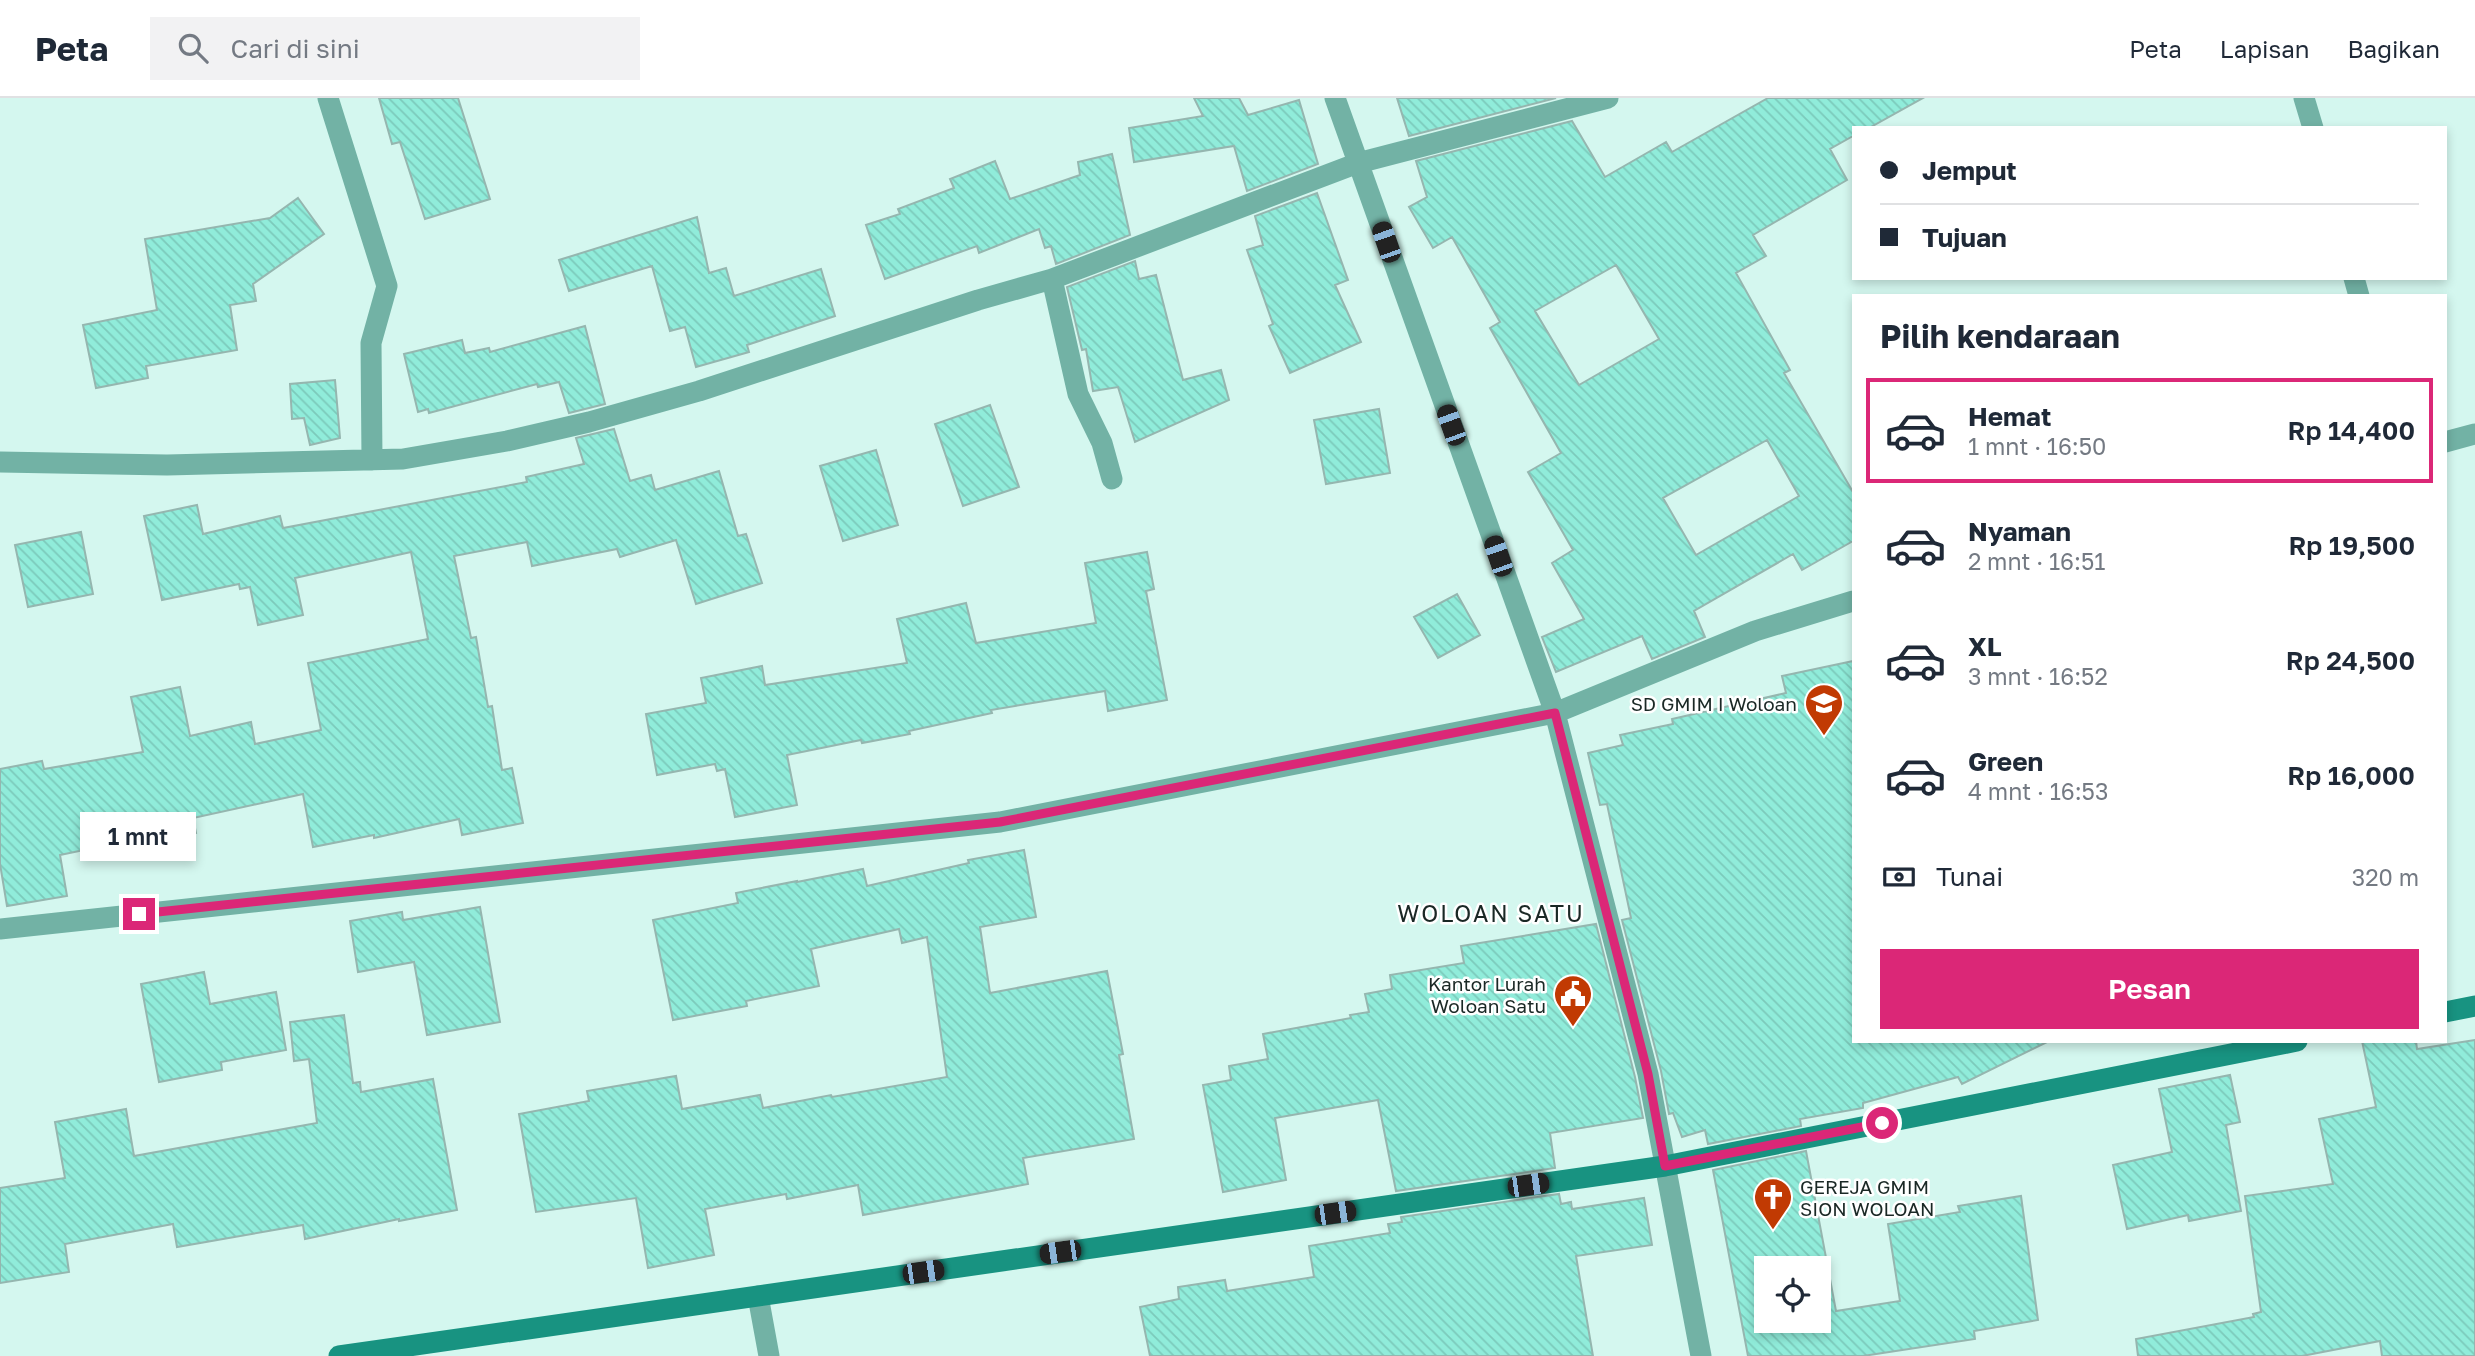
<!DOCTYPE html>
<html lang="id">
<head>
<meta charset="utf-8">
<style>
	body { margin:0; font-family:"Golos Text",sans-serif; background:#f2f2f3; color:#1f2937; height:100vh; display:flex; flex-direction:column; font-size:26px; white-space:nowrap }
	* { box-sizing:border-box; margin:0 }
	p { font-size:23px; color:#747a83 }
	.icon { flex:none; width:38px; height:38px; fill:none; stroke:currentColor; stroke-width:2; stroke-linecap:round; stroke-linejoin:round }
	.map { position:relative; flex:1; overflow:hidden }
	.sheet { position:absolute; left:1852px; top:196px; width:595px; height:749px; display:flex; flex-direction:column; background:#fff; border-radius:0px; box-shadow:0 4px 10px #0003 }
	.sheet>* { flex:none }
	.banner { position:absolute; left:1852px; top:28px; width:595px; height:154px; border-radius:0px; box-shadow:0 4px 10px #0003; display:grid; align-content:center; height:154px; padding:0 28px; background:#fff }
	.controls { position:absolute; left:1754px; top:1158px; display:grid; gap:14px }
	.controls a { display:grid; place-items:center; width:77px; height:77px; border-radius:0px; background:#fff; box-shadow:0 4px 10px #0003; font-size:35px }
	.end { position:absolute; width:32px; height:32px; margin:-16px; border:9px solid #db2777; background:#fff; box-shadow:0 0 0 4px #fff }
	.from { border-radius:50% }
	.bubble { position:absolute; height:49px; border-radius:0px; background:#fff; box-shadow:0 4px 10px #0003; font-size:23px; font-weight:600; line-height:49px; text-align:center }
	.car { position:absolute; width:21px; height:42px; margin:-21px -10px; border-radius:9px; box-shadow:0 0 5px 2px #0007; background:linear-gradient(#222 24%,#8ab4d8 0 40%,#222 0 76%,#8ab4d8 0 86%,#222 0) }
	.banner b { display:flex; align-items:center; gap:24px; height:66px; font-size:26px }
	.banner b+b { border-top:2px solid #e0e1e3 }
	.banner i { width:18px; height:18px; background:#1f2937 }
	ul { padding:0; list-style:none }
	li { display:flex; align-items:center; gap:21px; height:105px; margin:0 14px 10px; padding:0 14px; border:4px solid transparent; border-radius:0px }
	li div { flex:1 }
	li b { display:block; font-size:26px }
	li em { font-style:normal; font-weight:600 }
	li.selected { border-color:#db2777 }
	li>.icon { width:63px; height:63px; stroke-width:1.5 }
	h2 { padding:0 28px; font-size:32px; line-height:84px }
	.pay { display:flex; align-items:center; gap:18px; height:77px; padding:0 28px; font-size:26px }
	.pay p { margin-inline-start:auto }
	.cta { display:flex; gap:14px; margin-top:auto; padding:14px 28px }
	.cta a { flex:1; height:80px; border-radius:0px; background:#db2777; color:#fff; font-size:28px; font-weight:600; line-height:80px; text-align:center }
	header { display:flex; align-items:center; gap:42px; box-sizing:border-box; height:98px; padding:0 35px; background:#fff; border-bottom:2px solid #e0e1e3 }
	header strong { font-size:33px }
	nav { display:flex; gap:38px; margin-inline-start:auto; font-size:24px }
	.search { width:490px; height:63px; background:#f2f2f3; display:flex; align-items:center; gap:18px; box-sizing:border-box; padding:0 24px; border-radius:0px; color:#747a83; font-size:26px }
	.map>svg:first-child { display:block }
	.building { fill:url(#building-back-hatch); stroke:#95b6af; stroke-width:2; fill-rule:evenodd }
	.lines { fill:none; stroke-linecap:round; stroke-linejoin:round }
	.street { stroke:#72b2a5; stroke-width:21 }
	.secondary { stroke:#189381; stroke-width:21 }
	.route { stroke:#db2777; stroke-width:9 }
	.labels { text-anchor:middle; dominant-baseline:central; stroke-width:5; stroke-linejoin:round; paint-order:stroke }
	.poi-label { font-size:19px; fill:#1a2825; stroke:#fff; text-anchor:end }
	.quarter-label { font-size:23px; letter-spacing:2px; fill:#1a2825; stroke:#fff }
</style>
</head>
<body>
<header>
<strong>Peta</strong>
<div class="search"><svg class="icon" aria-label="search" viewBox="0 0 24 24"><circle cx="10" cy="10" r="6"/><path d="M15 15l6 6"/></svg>Cari di sini</div>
<nav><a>Peta</a><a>Lapisan</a><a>Bagikan</a></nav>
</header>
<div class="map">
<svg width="2475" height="1258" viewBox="0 0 2475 1258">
	<defs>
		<pattern id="building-back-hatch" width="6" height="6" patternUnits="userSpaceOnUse" patternTransform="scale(1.75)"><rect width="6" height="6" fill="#90ecda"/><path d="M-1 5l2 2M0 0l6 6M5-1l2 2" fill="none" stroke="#7ccabb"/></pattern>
	</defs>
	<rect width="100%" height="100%" fill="#d4f7ef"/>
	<!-- building -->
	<path class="building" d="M379,0h79l32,101 -65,20 -25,-77 -8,2z
		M1194,0h45l9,17 51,-15 19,64 -71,27 -13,-45 -100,16 -5,-34 74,-12z
		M1397,0h159l-147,38z
		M1768,0h155l-54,30h-16v8l-23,13 17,31 -94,55 13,21 -30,17 54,97 -6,3 69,119v49l-51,29 -9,-16 -99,57 11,26 -53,22 -10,-23 -86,36 -14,-35 42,-18 -32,-56 21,-13 -45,-78 33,-19 -71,-125 10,-6 -48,-85 -19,11 -24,-41 18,-10 -11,-36 156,-40 33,56 61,-35 6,10zM1616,167l43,74 -80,46 -44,-74zM1767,342l32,56 -103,59 -33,-57z
		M1112,56l18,81 -74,29 -5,-18 -6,2 -6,-19 -60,24 -2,-7 -92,33 -19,-54 34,-11 -2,-5 56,-21 -4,-9 45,-18 15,38 70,-24 -2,-13z
		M1317,95l31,87 -13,5 26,57 -71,31 -21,-47 4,-2 -26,-74 16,-5 -8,-29z
		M298,100l26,36 -71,50 3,17 -26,4 7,45 -91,16 2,12 -52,10 -13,-63 74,-15 -12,-71 125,-21z
		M697,119l12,56 17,-5 8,28 87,-27 14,47 -88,29 2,7 -53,15 -11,-40 -15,4 -18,-65 -83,25 -10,-31z
		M1135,163l4,18 17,-4 27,105 38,-10 8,30 -94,42 -17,-55 -25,4 -7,-42 -4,1 -15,-63z
		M585,228l20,78 -36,9 -10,-31 -21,5 -1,-3 -108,29 -1,-4 -10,3 -14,-58 58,-14 3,13 24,-5 1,4z
		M335,282l5,58 -30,7 -6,-27 -12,1 -2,-35z
		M990,307l29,82 -56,19 -28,-82z
		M1379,311l11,64 -64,11 -12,-64z
		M614,331l16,52 21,-6 4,15 64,-19 19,65 8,-2 16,49 -66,21 -20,-64 -56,17 -3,-8 -85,17 -5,-24 -73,14 17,82 5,-1 12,70 4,-1 10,64 10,-2 11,55 -61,12 -3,-16 -85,19v-3l-61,12 -10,-53 -110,24 3,15 -48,11 -2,-7 -86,18 7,41 -60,10 -7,-42v-95l42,-8 2,8 99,-17 -12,-55 49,-10 10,49 61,-14 4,22 66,-14 -13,-67 120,-24 -17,-87 -116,26 8,37 -45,10 -8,-38 -10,2 -1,-5 -77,16 -18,-84 53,-11 6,29 77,-18 3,12 244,-46 -1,-5 58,-13 -8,-26z
		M876,352l22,75 -55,16 -23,-75z
		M81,434l12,62 -65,13 -13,-62z
		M1147,454l7,37 -8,2 21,109 -59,11 -3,-20 -114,19 1,3 -83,18 1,3 -48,9 -1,-3 -74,15 10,50 -62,12 -10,-48 -8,2 -2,-7 -58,11 -11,-61 60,-11 -5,-25 61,-12 3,19 142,-22 -10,-44 69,-16 10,40 120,-20 -11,-60z
		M1457,496l23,41 -42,23 -24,-41z
		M1853,563v380h196l-87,43 -4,-7 -95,26v5l-63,11 1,7 -93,18 -3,-14 -23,7 -9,-24 -4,1 -8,-43 -39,-151 9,-2 -24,-114 -7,1 -12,-52 35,-8 -3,-10 53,-11 -1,-5 114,-26 -4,-17z
		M1024,752l12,67 -56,10 10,66 117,-22 16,83 -4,1 15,84 -111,19 5,26 -165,31 -5,-30 -71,14 -1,-5 -81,15 9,46 -66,13 -12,-70 -100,14 -17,-98 70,-13 -2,-10 89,-15 6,33 78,-14 3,13 68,-13 1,2 115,-20 -20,-140 -25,6 -3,-14 -88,20 8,37 -73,15 1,5 -74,14 -20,-100 85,-17 -2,-10 61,-12v1l66,-13 4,17 102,-23 -1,-3z
		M480,809l20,115 -73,13 -13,-73 -56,10 -8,-51 52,-9 1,8z
		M1596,826l39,153 8,41 -93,15 5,35 -159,23 -18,-91 -103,18 11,62 -63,12 -20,-107 28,-5 -2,-14 39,-7 -5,-25 88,-16 -1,-3 19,-3 -4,-18 27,-5 -2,-14 74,-12 -3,-17z
		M204,874l6,32 66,-12 10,58 -65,12 1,8 -63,12 -18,-98z
		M344,917l9,68 7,-1 1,10 72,-13 24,131 -58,11v-2l-94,20 -2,-14 -126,22 -4,-23 -108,20 4,28 -69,11v-95l65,-10 -10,-56 71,-13 8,47 183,-33 -8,-64 -15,2 -4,-39z
		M2475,942v316h-93l-2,-15 -78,15h-164l-2,-17 118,-22 -1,-3 8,-2 -16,-116 88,-12 -14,-65 57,-12 -14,-66h54l1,8z
		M2230,977l10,47 -14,3 15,86 -52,10 -1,-6 -61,14 -14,-64 59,-13 -13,-63z
		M1806,1053l30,160 64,-10 -12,-77 72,-12 -2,-6 63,-10 17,124 -64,11 1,8 -112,17h-115l-35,-186zM1766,1171h52v52h-52z
		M1559,1096l2,10 10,-2 1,7 72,-11 8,47 -76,11 17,100h-443l-10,-49 39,-8 -1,-12 47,-7 2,11 87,-14 -5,-31 81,-13 -2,-9 14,-2 -1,-5z"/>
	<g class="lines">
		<!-- street -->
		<path class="street" d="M328,0l59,188 -16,57 1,117
			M1335,0l220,615 93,361 53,282
			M2304,0l9,30
			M2354,180l5,18
			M1052,181l26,115 24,49 10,36
			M2445,344l30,-8
			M0,364l167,3 236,-6 104,-18 82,-19 110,-31 279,-91 74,-21 306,-116 250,-65
			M0,831l1000,-107 555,-109 200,-82 98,-30
			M758,1198l11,60"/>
		<!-- secondary -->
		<path class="secondary" d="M2445,914l30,-6
			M339,1258l1326,-190 632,-125"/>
	</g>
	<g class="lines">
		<!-- route -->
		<path class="route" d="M139,816l861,-92 555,-109 93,361 17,92 217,-43"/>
	</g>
	<!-- icons -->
	<defs>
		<symbol id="school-pin" viewBox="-11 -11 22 30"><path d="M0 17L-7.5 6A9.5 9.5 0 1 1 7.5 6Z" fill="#c13a03" stroke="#fff"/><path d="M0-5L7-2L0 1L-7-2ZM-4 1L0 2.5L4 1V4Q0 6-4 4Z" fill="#fff"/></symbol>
		<symbol id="civic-pin" viewBox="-11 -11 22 30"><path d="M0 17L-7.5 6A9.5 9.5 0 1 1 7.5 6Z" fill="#c13a03" stroke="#fff"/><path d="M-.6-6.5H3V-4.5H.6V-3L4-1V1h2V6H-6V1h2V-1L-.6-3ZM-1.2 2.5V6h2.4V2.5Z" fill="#fff"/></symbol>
		<symbol id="church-pin" viewBox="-11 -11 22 30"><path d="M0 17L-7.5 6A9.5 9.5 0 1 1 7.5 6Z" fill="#c13a03" stroke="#fff"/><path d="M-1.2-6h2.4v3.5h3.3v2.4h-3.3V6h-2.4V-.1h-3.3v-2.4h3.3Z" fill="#fff"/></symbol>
	</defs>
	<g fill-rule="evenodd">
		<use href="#school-pin" x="1802" y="583" width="44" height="60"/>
		<use href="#civic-pin" x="1551" y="874" width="44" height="60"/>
		<use href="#church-pin" x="1751" y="1077" width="44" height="60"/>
	</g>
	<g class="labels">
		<!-- poi labels -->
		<g class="poi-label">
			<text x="1797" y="605">SD GMIM I Woloan</text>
			<text x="1546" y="885">Kantor Lurah<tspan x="1546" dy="22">Woloan Satu</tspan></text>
			<text x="1800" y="1088" text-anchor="start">GEREJA GMIM<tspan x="1800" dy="22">SION WOLOAN</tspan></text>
		</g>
		<!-- quarter labels -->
		<g class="quarter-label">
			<text x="1491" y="815">WOLOAN SATU</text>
		</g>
	</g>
</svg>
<div class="controls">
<a><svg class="icon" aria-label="locate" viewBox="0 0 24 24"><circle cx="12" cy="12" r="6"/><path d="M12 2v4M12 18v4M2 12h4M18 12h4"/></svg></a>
</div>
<i class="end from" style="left:1882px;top:1025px"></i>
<i class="end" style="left:139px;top:816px"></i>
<div class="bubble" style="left:80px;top:714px;width:116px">1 mnt</div>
<i class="car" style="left:1386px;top:144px;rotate:341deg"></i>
<i class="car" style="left:1451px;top:327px;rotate:340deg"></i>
<i class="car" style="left:1498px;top:458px;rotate:341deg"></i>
<i class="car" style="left:1528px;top:1087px;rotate:82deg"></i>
<i class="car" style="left:1335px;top:1115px;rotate:82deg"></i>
<i class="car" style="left:1060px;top:1154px;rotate:262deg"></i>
<i class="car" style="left:923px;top:1174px;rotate:82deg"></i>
<div class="banner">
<b><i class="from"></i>Jemput</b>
<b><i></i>Tujuan</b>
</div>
<section class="sheet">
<h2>Pilih kendaraan</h2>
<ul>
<li class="selected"><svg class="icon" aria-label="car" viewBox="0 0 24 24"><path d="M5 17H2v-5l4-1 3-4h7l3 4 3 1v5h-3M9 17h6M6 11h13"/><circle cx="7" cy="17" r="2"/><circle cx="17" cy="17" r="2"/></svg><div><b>Hemat</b><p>1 mnt · 16:50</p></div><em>Rp 14,400</em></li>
<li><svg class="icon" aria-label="car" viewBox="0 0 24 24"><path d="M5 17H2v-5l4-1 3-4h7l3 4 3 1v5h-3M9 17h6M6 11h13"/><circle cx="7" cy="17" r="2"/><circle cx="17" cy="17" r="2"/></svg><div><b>Nyaman</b><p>2 mnt · 16:51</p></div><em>Rp 19,500</em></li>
<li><svg class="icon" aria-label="car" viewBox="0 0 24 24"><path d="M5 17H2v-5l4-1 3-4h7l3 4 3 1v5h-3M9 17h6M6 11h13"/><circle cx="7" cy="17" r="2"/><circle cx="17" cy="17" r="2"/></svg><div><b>XL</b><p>3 mnt · 16:52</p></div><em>Rp 24,500</em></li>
<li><svg class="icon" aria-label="car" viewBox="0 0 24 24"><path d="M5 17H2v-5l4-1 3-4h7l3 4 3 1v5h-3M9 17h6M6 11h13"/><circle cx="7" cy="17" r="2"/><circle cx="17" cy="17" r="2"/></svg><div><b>Green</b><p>4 mnt · 16:53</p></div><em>Rp 16,000</em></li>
</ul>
<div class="pay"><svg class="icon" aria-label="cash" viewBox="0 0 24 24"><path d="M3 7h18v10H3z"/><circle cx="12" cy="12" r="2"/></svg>Tunai<p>320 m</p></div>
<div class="cta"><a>Pesan</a></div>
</section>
</div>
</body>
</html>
